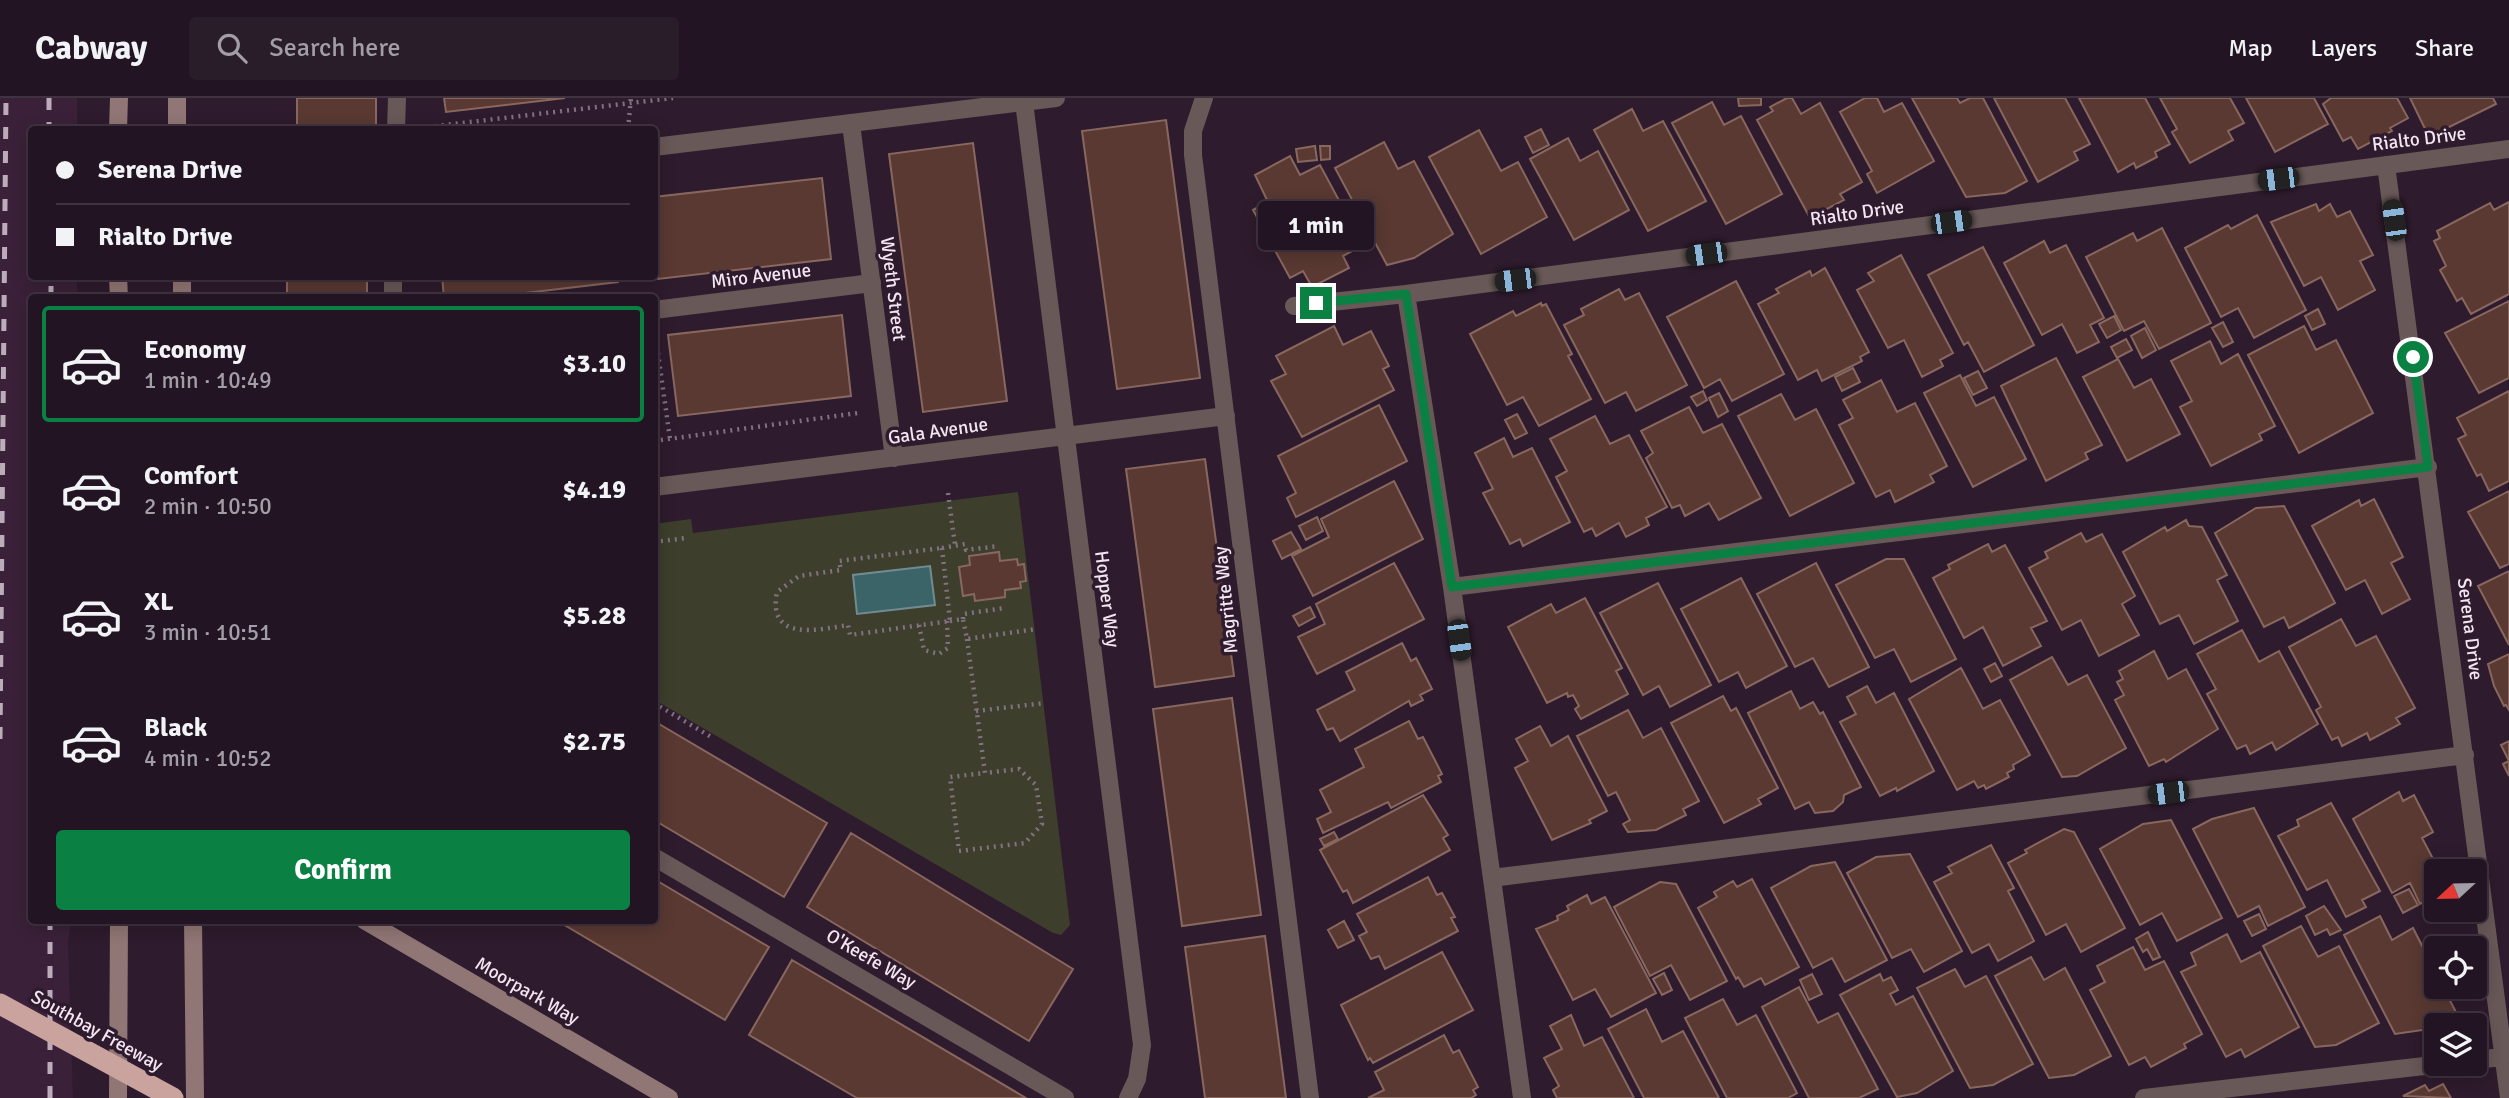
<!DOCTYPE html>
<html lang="en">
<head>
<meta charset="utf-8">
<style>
	body { margin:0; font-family:Signika,sans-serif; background:#2a1d2a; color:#f1f3f6; height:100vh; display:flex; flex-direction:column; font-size:26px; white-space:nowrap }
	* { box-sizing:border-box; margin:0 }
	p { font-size:23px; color:#a29ea5 }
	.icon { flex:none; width:38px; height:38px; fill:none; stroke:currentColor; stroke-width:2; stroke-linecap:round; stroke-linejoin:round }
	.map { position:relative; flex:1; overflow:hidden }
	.sheet { position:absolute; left:28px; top:196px; width:630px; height:630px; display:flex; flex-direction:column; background:#221422; border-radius:7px; box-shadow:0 4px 18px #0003,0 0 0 2px #3f3340 }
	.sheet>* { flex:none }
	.hud { position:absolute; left:28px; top:28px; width:630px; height:154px; border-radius:7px; box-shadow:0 4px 18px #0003,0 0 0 2px #3f3340; display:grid; align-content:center; height:154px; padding:0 28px; background:#221422 }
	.needle { width:46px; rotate:248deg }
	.fabs { position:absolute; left:2424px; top:761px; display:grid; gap:14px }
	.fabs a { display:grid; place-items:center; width:63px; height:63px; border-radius:7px; background:#221422; box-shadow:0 4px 18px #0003,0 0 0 2px #3f3340; font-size:35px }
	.end { position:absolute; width:32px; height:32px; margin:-16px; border:9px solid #0b8043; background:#fff; box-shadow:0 0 0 4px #fff }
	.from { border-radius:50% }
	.bubble { position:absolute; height:49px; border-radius:7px; background:#221422; box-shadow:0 4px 18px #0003,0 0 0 2px #3f3340; font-size:23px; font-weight:700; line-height:49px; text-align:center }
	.car { position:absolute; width:21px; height:42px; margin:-21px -10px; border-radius:9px; box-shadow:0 0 5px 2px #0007; background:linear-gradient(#222 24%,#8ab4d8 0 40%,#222 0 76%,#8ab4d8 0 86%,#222 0) }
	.hud b { display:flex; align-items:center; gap:24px; height:66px; font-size:26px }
	.hud b+b { border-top:2px solid #3f3340 }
	.hud i { width:18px; height:18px; background:#f1f3f6 }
	ul { padding:12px 0 0; list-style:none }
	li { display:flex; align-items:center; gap:21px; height:116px; margin:0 14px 10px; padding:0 14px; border:4px solid transparent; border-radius:7px }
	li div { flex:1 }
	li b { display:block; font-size:26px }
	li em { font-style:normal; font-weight:700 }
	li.on { border-color:#0b8043 }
	li>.icon { width:63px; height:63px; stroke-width:1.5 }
	.action { display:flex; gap:14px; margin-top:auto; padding:14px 28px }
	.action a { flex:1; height:80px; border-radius:7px; background:#0b8043; color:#fff; font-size:28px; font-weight:700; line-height:80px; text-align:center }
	header { display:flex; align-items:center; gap:42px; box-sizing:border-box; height:98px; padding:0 35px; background:#221422; border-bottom:2px solid #3f3340 }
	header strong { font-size:33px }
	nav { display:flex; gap:38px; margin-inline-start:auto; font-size:24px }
	.search { width:490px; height:63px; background:#2a1d2a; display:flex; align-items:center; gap:18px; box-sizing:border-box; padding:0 24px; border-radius:7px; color:#a29ea5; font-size:26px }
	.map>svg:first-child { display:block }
	.built { fill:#3a2139 }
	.green { fill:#3d3f2c }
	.water { fill:#3a6468; stroke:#728b91; stroke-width:2 }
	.building { fill:#593932; stroke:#88675f; stroke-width:2 }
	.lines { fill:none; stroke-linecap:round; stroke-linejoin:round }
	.path { stroke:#827181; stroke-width:4.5; stroke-dasharray:2 5; stroke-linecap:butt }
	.lane { stroke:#685857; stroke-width:18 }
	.street { stroke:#685857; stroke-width:18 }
	.secondary { stroke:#907674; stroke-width:18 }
	.rail { stroke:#bcacbb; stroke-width:5; stroke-dasharray:12 12; stroke-linecap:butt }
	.highway-bridge { stroke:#caa29e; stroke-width:21 }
	.route { stroke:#0b8043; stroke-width:9 }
	.labels { text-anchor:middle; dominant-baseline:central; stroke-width:7; stroke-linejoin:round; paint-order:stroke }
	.street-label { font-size:19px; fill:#f3e5f2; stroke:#2e1b2d }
</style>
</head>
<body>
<header>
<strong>Cabway</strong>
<div class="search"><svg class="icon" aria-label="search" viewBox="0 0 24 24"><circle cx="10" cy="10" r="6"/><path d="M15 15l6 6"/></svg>Search here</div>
<nav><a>Map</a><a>Layers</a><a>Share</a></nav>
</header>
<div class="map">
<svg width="2509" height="1000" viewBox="0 0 2509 1000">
	<rect width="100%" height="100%" fill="#2e1b2d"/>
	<!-- built -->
	<path class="built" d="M0,0h77v31l-45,1v146l45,1v20l-45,1v622l39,1 -3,21 5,156h-73z"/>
	<!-- green -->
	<path class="green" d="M1018,394l52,433 -9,10 -8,-2 -398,-233 -1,-176 37,-5 2,14z"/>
	<!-- water -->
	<path class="water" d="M930,468l5,39 -78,9 -4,-39z"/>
	<!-- building -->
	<path class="building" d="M297,0h79v31h-79z
		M444,0h121l-119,14z
		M1738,0h23v7l-22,1z
		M1787,0h5l9,16 19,-11 42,79 -22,12 4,6 -34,18 -53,-98 16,-9 -3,-4z
		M1865,0h12l7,14 18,-9 32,58 -57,32 -10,-19 5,-3 -32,-59z
		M1912,0h45l3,5 10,-5h13l44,83 -22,12 -39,4z
		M1994,0h71l25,46 -16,8 4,8 -40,22z
		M2079,0h66l25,46 -15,8 2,5 -21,11 -2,-5 -16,9z
		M2160,0h70l14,25 -16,8 5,9 -43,23 -18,-31 5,-3z
		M2246,0h68l14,26 -53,28z
		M2331,0h66l11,20 -18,10 2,3 -34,18 -7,-12 -8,4 -20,-37z
		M2410,0h83l3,6 -67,33z
		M1712,4l12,23 17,-9 41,78 -56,30 -54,-101z
		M1632,11l11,22 20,-10 43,80 -58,30 -54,-101z
		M1166,22l34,258 -83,11 -35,-258z
		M1541,31l8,16 -16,8 -8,-16z
		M1479,32l22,41 17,-9 29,55 -66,37 -52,-97z
		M1568,40l12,23 18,-10 31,59 -55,30 -44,-81z
		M1384,44l14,27 16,-8 39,73 -39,24 -27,7 -52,-97z
		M973,45l34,258 -84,11 -34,-258z
		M1315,48l2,14 -19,2 -2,-13z
		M1320,48h10v13l-9,1z
		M1290,58l10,19 20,-10 43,80 -20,11 6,12 -37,19 -9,-16 -13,7 -37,-68 15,-8 -13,-27z
		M822,80l9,81 -173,20 -4,-82z
		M2509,104v92l-38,20 -9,-16 -5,3 -17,-31 6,-4 -12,-25 6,-3 -3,-7 53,-28 4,7z
		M2316,106l3,7 11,-7 7,13 13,-6 23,44 -13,6 15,29 -37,20 -17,-33 -17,9 -33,-64z
		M2257,117l49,95 -52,28 -16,-30 -17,9 -36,-69 43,-23 3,4z
		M2162,130l49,95 -52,26 -15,-28 -20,10 -38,-74 47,-24 4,8z
		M2044,143l6,12 16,-8 38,73 -14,7 9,17 -22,11 -15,-29 -20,11 -38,-72z
		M1983,149l51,98 -50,27 -16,-30 -4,3 -36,-70z
		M1901,157l52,98 -13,7 3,6 -21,11 -18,-37 -16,8 -31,-58 17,-9 -6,-8z
		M1825,170l44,84 -9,5 2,4 -40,20 -5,-11 -19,10 -40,-76 21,-11 -3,-4 34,-18 2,5z
		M287,178h80v22h-80z
		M442,178h176v6l-135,16h-39z
		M1736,183l48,93 -52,27 -12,-22 -16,9 -37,-71z
		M1619,191l6,11 14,-7 48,92 -51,26 -10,-19 -21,11 -41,-78 20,-10 -3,-6z
		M2509,203v77l-30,15 -34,-60z
		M1541,205l1,3 4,-2 26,50 -4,2 23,43 -52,27 -16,-29 -16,8 -37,-71 43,-23 3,5z
		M2318,211l7,15 -13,6 -7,-14z
		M842,217l9,81 -173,20 -10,-81z
		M2114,218l7,14 -14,8 -8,-14z
		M2223,224l10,20 -10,5 -11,-19z
		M1334,228l9,19 28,-14 18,35 -6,3 11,21 -92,47 -31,-56 15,-7 -10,-18z
		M2304,228l12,24 20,-10 37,73 -74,40 -51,-98z
		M2145,230l11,22 -14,8 -11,-22z
		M2126,241l6,11 -15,8 -6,-11z
		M2210,243l11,23 17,-10 37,72 -16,8 3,6 -51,26 -31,-59 12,-6 -21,-40z
		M2056,260l46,87 -17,8 3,6 -42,22 -45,-95z
		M2118,261l16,29 17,-9 29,55 -53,27 -44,-84z
		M1853,270l7,14 -18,9 -7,-14z
		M1978,273l9,17 -14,7 -9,-17z
		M1960,277l16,31 18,-9 32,62 -53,28 -49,-94z
		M1881,282l16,32 18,-9 32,63 -17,9 4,7 -39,20 -5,-12 -14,7 -37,-72 14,-7 -10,-18z
		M1703,293l4,9 -10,6 -6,-9z
		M2509,293v90l-20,10 -8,-17 -4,2 -19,-37 8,-4 -9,-17z
		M1719,295l9,18 -10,6 -9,-19z
		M1781,296l14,26 21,-11 38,74 -64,33 -52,-100z
		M1379,307l28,56 -111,56 -9,-19 9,-5 -18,-37z
		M1689,309l14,26 19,-9 39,74 -42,22 -10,-17 -24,13 -5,-11 -8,3 -26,-50 7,-5 -12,-22z
		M1517,316l10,19 -12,6 -10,-19z
		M1595,318l15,28 19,-9 38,72 -21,11 3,7 -23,12 -7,-14 -23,13 -4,-8 -8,4 -28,-55 11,-6 -17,-32z
		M1504,340l9,19 19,-9 38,74 -47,24 -3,-7 -10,5 -27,-51 10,-4 -18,-36z
		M1205,361l29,217 -79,11 -29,-218z
		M1394,383l29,58 -110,57 -21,-40 37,-19 -8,-18z
		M2509,393v73l-9,4 -32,-56z
		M2374,401l29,58 -12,6 19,36 -28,15 -17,-34 -19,10 -34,-64 47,-26 2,6z
		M2284,408l51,97 -46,25 -5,-11 -20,10 -49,-94 41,-25z
		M1317,419l6,14 -17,9 -7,-14z
		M2186,422l3,6 13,1 25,48 -10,5 21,41 -44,23 -15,-29 -19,9 -37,-72 42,-25 2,4z
		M1291,434l10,17 -19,10 -9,-18z
		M2081,435l5,9 16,-8 33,62 -13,8 17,31 -40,21 -18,-36 -19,10 -33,-62 19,-10 -3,-6z
		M1988,446l4,8 13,-7 42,76 -16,7 10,18 -38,20 -20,-39 -19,11 -31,-60 17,-9 -2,-4z
		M999,454l1,9 17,-2 1,6 6,-1 2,17 -6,1 1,6 -16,2v7l-30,4 -1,-7 -11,2 -4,-29 11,-2 -1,-9z
		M1886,461h18l52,100 -45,23 -17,-33 -19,9 -39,-73z
		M1394,465l30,56 -107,55 -19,-37 27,-13 -9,-20z
		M1816,465l53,104 -40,20 -16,-29 -18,9 -38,-73z
		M2509,473v74l-31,-59z
		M1741,480l46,88 -41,22 -8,-16 -19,10 -38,-73z
		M1658,485l53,102 -41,22 -11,-21 -16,9 -43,-82z
		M1585,500l37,70 -6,3 12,23 -47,25 -6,-10 4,-3 -6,-11 -5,2 -1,-4 -20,10 -39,-76 43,-23 5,9z
		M1310,509l5,10 -16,9 -6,-10z
		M2341,521l15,27 20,-10 39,72 -19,10 4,6 -30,16 -3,-7 -25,13 -4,-9 -6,3 -16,-30 5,-3 -32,-60z
		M2242,532l17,32 20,-11 39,73 -42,26 -4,-8 -22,12 -4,-9 -9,4 -30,-55 9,-5 -19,-35z
		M1402,545l9,18 5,-3 16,31 -12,6 3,5 -12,6 -2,-5 -69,40 -7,-13 -6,2 -10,-20 38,-20 -9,-18z
		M2154,553l14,28 18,-10 32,60 -52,33 -2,-3 -15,7 -34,-66 9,-5 -7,-13 6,-3 -4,-8z
		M2509,556v56l-3,-5 -2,1 -10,-20 -6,-22z
		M2052,559l16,28 19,-10 39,73 -49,28 -15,1 -52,-97z
		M1995,565l7,13 -11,6 -7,-13z
		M1961,570l22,41 17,-9 30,55 -17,10 1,4 -7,4 2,4 -23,12 -2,-4 -6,3 -4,-7 -17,9 -48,-91z
		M1867,588l9,17 18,-10 40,78 -37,20 -1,-3 -16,8 -40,-74 16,-8 -9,-17z
		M1791,593l9,18 13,-7 7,12 3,-2 38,75 -17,8 -1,7 -10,9 -18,2 -6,-11 -14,7 -47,-96z
		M1723,598l8,15 5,-3 42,80 -20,11 3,5 -37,19 -53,-100z
		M1232,600l29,217 -79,11 -29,-217z
		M1628,612l15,28 18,-10 38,73 -16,8 3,6 -30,15 -28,2 -5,-8 7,-4 -14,-28 -8,4 -31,-60z
		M654,623l173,102 -43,74 -130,-77z
		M1409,623l9,18 5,-2 19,37 -4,2 3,6 -50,26 -3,-6 -65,31 -6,-14 14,-7 -11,-22 44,-23 -9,-18z
		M1540,628l11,20 17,-10 39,75 -18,9 2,3 -39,17 -37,-72 13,-7 -12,-22z
		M2509,643v35l-6,-12 6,-3 -8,-16z
		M2399,694l4,9 11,-6 19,37 -11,6 18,34h-4v24l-16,8 -10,-21 -18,10 -39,-74z
		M1423,697l25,40 -5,3 7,12 -97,53 -6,-13 -4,2 -23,-42z
		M2331,705l49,88 -18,9 4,7 -20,10 -19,-37 -20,10 -29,-54 21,-10 -2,-6z
		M2254,710l51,99 -37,19 -9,-20 -21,11 -45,-88 19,-10z
		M2171,722l51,98 -45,23 -15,-28 -22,12 -40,-76 43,-25z
		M2064,731l10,3 51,96 -44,24 -15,-28 -20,11 -38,-72 19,-10 -2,-3z
		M1334,734l4,7 -14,7 -4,-7z
		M851,735l222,136 -44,72 -222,-134z
		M1991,747l23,43 -6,3 26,50 -36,20 -9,-17 -17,9 -38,-71 18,-9 -4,-6z
		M1910,756l52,97 -38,21 -13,-23 -19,9 -45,-85 29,-16z
		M1835,764l52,98 -42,22 -13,-24 -19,10 -42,-80 40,-22z
		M1428,779l9,18 5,-2 13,24 -4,1 7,13 -73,38 -6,-13 -8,3 -12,-23 8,-4 -10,-18z
		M654,781l115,68 -44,73 -169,-100h98z
		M1752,781l47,88 -34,18 -4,-7 -17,9 -6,-10 -2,2 -38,-71 19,-11 -3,-5 19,-11 4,6z
		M1660,784l16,2 51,97 -37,19 -19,-35 -21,11 -36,-69z
		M2409,791l9,16 -15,8 -9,-17z
		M1587,797l4,9 14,-7 51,96 -45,24 -16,-28 -22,11 -37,-71 22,-9 -1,-4 12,-6 -2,-4z
		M2324,808l17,24 -11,5 -3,-6 -12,6 -9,-19z
		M2259,816l7,15 -14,7 -8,-15z
		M2380,818l12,24 21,-12 23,45v14h7l15,29 -22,12 -41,6 -51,-99z
		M1344,823l10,19 -16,8 -10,-18z
		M2301,828l17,31 21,-11 40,77 -43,22 -21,2 -52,-101z
		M2148,834l12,25 -7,3 -6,-11 -4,3 -7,-13z
		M2227,836l14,28 19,-10 39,75 -54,30 -4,-8 -15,8 -45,-85 15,-7 -5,-12z
		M1265,838l21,162h-81l-20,-151z
		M2133,849l12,23 19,-9 38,73 -18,10 2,4 -35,19 -6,-10 -16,8 -39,-75 15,-8 -8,-16z
		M1442,854l31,58 -100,53 -3,-5 -2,2 -27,-55z
		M2031,859l13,23 21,-12 46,88 -37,19 -25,3 -54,-102z
		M792,862l234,138h-169l-108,-63z
		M1955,871l10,18 21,-11 47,88 -40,21 -23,3 -53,-100z
		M1664,875l8,17 -10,5 -9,-16z
		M1812,876l10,20 -13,6 -9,-20z
		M1880,876l3,7 8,-4 7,13 -8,4 6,11 17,-9 40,75 -36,22 -20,4 -57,-102z
		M1799,889l19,36 20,-10 40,76 -19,9h-50l-47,-91z
		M1723,901l14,26 19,-10 41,78 -9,5h-61l-42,-80z
		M1646,911l16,33 21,-11 36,67h-75l-36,-69z
		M1571,917l13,31 18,-9 32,61h-77l-4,-8 6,-4 -15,-28 18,-9 -12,-23z
		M1444,937l9,18 6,-3 19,37 -5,3 3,5 -5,3h-103l16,-8 -9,-18z
		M2443,986l8,14 -48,-2 22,-11 4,6z"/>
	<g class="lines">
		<!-- path -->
		<path class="path" d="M428,29l245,-29
			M628,31l3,-31
			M656,241l14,100
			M654,343l204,-28
			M948,395l7,52
			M654,444l32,-4
			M942,450l8,73 -100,14 -2,-10c-30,5 -81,17 -71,-33l22,-16 42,-6 -2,-9z
			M942,450l23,-4 1,6 33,-4
			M963,521v-5l42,-6
			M950,523l13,-2 4,20 69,-10
			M919,527l5,25 15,4 9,-6 -1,-27
			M967,541l18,134 -35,4 9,74 66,-8 17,-19 -6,-39 -17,-16 -34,4
			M654,605l59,35
			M976,613l69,-8"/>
		<!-- lane -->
		<path class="lane" d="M2386,67l123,933
			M1406,196l46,293 70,511
			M1294,208l112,-12 1103,-145
			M654,212l218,-27
			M1452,489l976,-120
			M1492,780l973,-123
			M2474,962l29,-3
			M2144,1000l298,-34"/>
		<!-- street -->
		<path class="street" d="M1204,0l-11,33v24l117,943
			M1024,4l118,943 -5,34 -9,19
			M851,26l43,334
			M396,32l1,-32
			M654,49l402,-49
			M393,200v-22
			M654,389l572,-71
			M654,759l411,241"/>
		<!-- secondary -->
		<path class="secondary" d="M177,0v32
			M118,32l1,-32
			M118,178l1,22
			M182,178v22
			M193,822l2,178
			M364,822l305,178
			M118,1000l1,-178"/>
		<!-- rail -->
		<path class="rail" d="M49,0v32
			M51,200v-22
			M0,641l6,-641
			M50,1000v-178"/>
		<!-- highway-bridge -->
		<path class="highway-bridge" d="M0,906l173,94"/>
	</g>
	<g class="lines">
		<!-- route -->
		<path class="route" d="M1316,205l90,-9 46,293 976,-120 -15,-110"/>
	</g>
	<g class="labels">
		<!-- street labels -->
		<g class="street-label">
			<text transform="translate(2419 41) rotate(-7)">Rialto Drive</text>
			<text transform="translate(1857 115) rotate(-8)">Rialto Drive</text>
			<text transform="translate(761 178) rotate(-7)">Miro Avenue</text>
			<text transform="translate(893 191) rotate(83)">Wyeth Street</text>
			<text transform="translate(938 333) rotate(-8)">Gala Avenue</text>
			<text transform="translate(1107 501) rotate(83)">Hopper Way</text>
			<text transform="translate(1226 502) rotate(-96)">Magritte Way</text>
			<text transform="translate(2470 531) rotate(83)">Serena Drive</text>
			<text transform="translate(871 861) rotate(30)">O'Keefe Way</text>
			<text transform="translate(527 893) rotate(30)">Moorpark Way</text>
			<text transform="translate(97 933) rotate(29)">Southbay Freeway</text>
		</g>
	</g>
</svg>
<div class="fabs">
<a><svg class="needle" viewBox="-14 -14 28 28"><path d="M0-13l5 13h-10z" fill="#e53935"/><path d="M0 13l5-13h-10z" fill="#a29ea5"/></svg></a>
<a><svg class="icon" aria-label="locate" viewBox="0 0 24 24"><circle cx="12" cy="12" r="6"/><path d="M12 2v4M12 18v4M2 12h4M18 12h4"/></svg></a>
<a><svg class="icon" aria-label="layers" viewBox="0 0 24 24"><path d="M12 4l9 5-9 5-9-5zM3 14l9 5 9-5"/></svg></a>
</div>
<i class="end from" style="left:2413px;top:259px"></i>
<i class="end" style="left:1316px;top:205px"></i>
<div class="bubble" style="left:1258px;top:103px;width:116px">1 min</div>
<i class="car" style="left:2278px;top:81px;rotate:263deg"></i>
<i class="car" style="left:2394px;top:122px;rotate:352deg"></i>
<i class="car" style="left:1951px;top:124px;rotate:82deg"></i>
<i class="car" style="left:1706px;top:156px;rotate:262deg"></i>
<i class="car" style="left:1515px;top:182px;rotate:263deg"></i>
<i class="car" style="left:1459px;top:542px;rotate:172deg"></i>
<i class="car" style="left:2168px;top:695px;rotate:263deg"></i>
<div class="hud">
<b><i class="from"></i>Serena Drive</b>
<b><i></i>Rialto Drive</b>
</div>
<section class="sheet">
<ul>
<li class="on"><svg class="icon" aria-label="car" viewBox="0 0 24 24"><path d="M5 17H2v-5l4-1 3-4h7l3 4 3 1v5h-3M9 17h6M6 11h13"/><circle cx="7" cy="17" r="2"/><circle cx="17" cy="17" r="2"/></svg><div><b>Economy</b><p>1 min · 10:49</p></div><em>$3.10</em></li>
<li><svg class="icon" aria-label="car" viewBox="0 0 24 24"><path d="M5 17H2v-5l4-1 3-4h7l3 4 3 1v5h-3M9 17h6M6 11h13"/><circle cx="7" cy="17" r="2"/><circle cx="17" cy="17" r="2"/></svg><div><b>Comfort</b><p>2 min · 10:50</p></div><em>$4.19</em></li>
<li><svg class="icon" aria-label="car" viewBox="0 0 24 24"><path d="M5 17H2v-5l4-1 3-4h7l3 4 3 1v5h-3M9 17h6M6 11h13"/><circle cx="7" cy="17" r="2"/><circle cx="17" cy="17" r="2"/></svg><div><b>XL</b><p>3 min · 10:51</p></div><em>$5.28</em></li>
<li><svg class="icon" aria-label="car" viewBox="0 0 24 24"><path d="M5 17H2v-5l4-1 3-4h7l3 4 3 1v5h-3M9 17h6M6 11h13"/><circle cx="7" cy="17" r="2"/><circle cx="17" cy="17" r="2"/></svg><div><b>Black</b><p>4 min · 10:52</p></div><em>$2.75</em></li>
</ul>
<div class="action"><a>Confirm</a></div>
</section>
</div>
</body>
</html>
